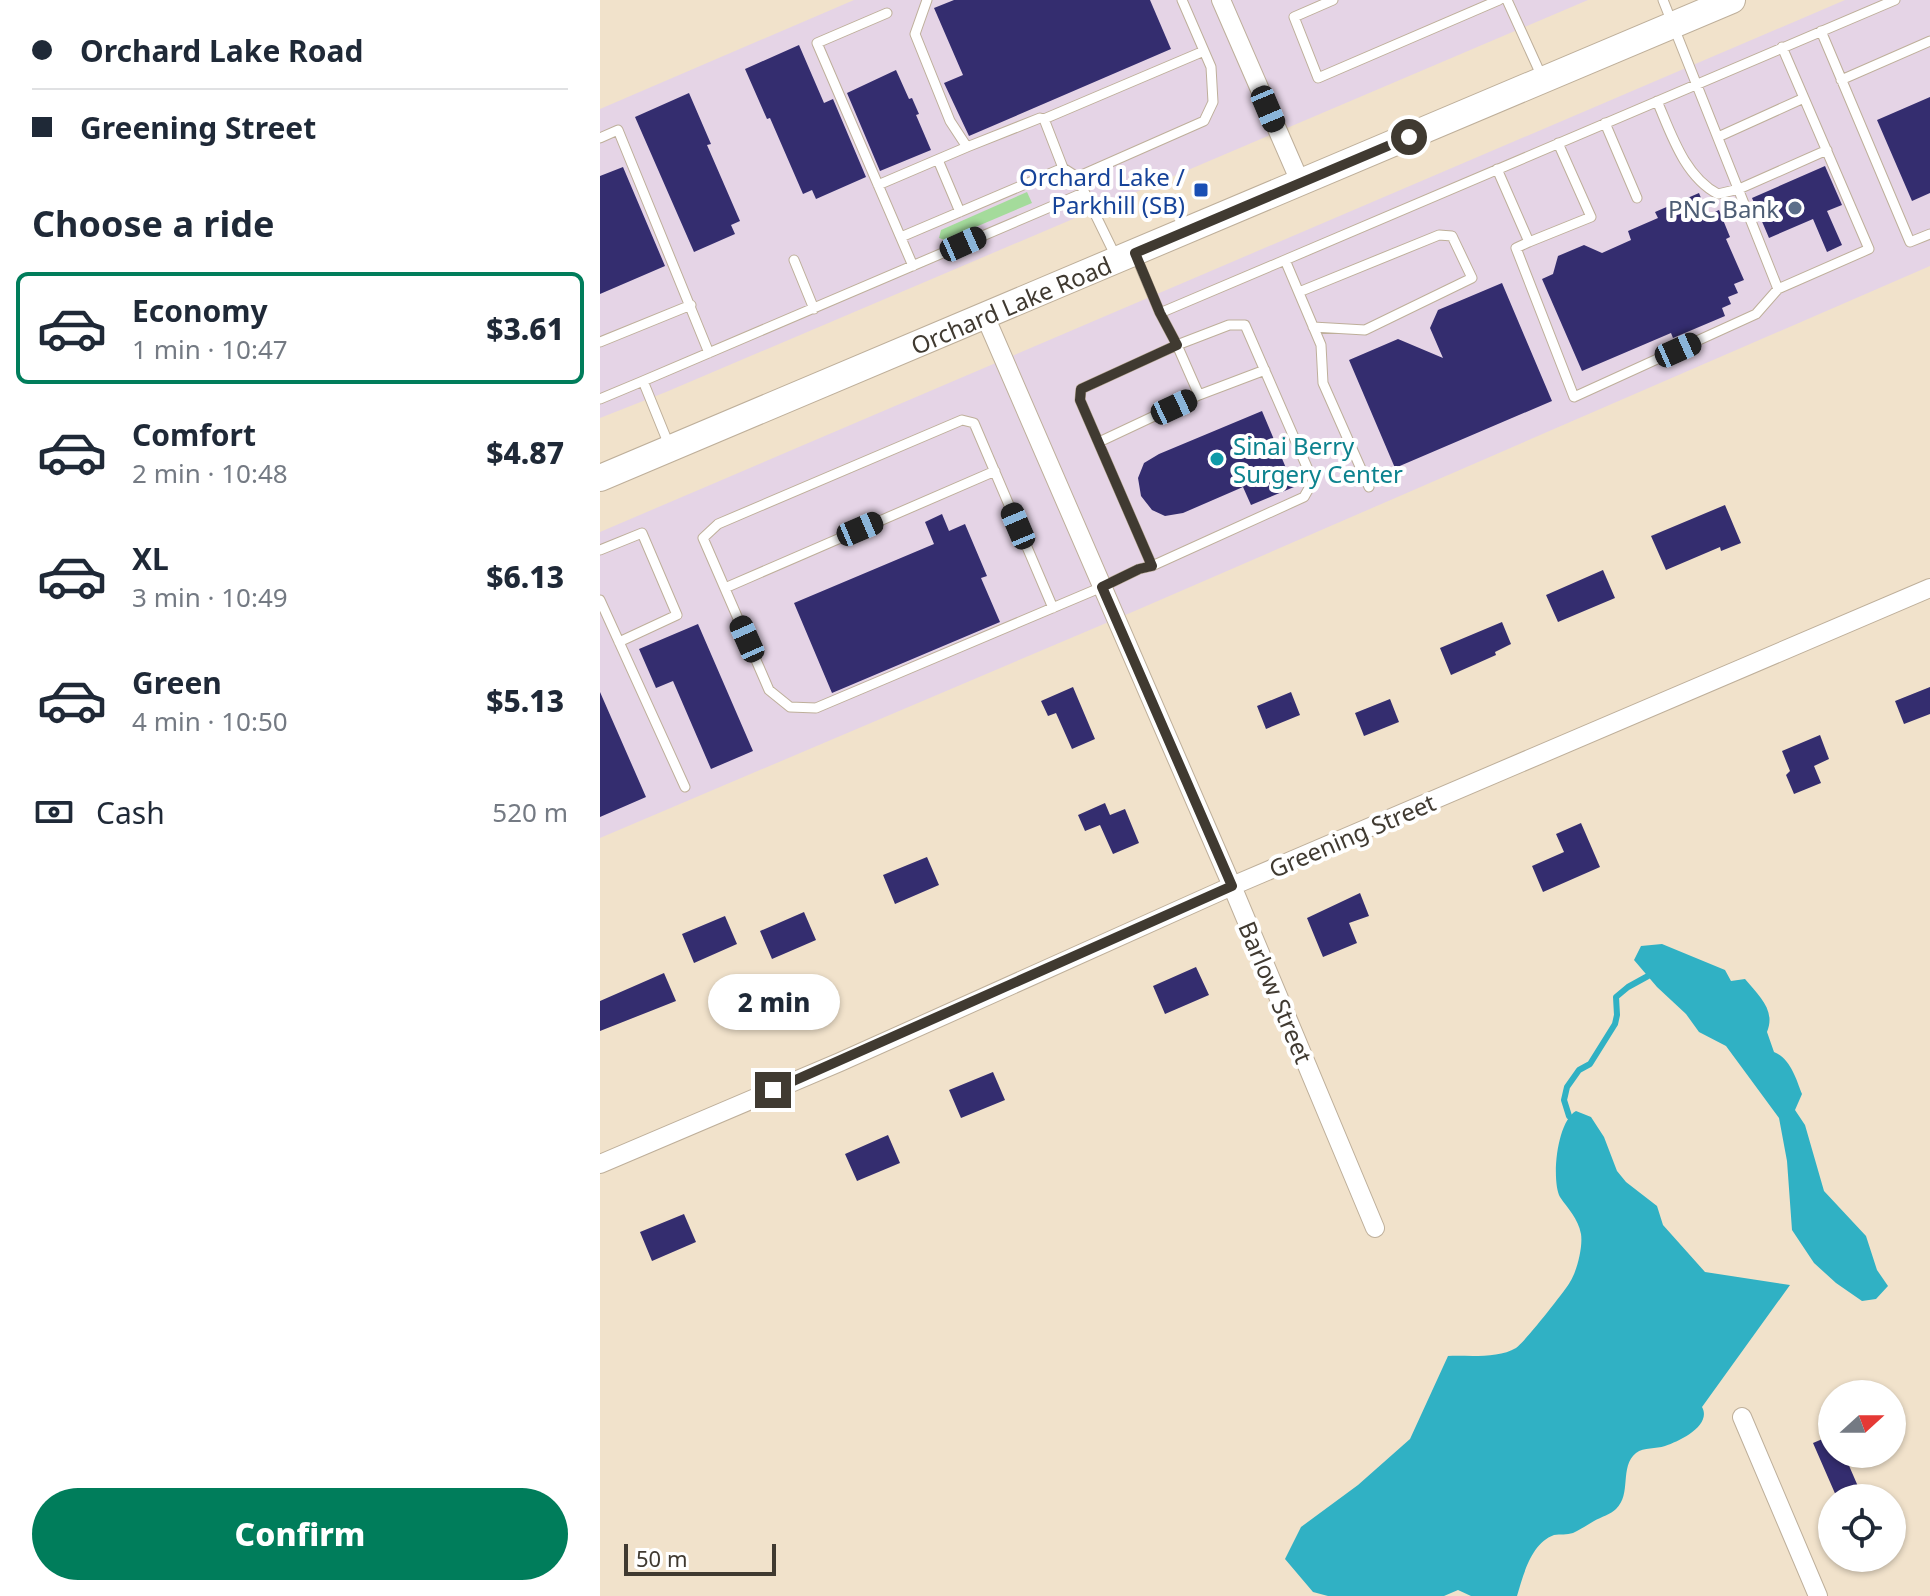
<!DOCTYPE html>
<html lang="en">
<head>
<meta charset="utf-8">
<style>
	body { margin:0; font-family:"Noto Sans",sans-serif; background:#f2f2f3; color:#1f2937; height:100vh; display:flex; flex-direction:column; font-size:30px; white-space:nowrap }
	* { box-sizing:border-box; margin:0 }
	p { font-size:26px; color:#747a83 }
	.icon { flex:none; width:44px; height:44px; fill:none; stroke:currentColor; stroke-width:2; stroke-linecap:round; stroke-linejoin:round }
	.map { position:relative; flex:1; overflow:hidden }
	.details { display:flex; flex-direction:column; background:#fff; width:600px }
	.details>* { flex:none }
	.top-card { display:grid; align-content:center; height:176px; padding:0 32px; background:#fff }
	.needle { width:52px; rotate:69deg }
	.buttons { position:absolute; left:1218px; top:1380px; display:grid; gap:16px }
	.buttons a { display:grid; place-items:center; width:88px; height:88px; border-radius:50%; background:#fff; box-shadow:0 2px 6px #0004; font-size:40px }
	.scale { position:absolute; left:24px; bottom:20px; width:152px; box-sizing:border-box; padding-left:8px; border:4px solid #403a31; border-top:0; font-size:22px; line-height:28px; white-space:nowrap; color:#403a31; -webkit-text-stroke:6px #fff; paint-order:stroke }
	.end { position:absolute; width:36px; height:36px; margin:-18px; border:10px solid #403a31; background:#fff; box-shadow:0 0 0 4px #fff }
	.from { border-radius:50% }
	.bubble { position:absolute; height:56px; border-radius:28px; background:#fff; box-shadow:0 2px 6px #0004; font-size:26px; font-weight:800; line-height:56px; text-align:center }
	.car { position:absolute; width:24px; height:48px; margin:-24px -12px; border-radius:10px; box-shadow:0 0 6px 2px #0007; background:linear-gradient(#222 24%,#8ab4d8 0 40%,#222 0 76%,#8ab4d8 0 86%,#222 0) }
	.top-card b { display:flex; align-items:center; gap:28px; height:76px; font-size:30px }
	.top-card b+b { border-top:2px solid #e0e1e3 }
	.top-card i { width:20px; height:20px; background:#1f2937 }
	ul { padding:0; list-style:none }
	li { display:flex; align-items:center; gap:24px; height:112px; margin:0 16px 12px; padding:0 16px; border:4px solid transparent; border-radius:12px }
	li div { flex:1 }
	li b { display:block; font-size:30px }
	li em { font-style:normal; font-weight:800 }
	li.selected { border-color:#007d5b }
	li>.icon { width:72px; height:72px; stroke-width:1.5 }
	h2 { padding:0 32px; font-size:36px; line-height:96px }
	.pay { display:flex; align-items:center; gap:20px; height:88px; padding:0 32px; font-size:30px }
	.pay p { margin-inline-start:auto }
	.action { display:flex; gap:16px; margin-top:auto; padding:16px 32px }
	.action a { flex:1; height:92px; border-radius:48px; background:#007d5b; color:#fff; font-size:32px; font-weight:800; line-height:92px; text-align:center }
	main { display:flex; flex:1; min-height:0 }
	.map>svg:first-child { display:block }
	.commercial { fill:#e5d4e6 }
	.green { fill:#a4db9b }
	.water { fill:#30b1c4 }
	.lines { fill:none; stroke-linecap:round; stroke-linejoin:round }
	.stream { stroke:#30b1c4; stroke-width:6 }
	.building { fill:#342d6f }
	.lane-casing { stroke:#beaf9a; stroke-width:11 }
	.street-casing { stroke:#beaf9a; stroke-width:20 }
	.secondary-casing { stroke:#beaf9a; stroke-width:28 }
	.lane { stroke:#fff; stroke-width:9 }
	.street { stroke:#fff; stroke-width:18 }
	.secondary { stroke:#fff; stroke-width:26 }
	.route { stroke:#403a31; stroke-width:10 }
	.transit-dot { fill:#1a4fb4; stroke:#fff; stroke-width:3 }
	.service-dot { fill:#5c6f8a; stroke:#fff; stroke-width:3 }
	.culture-dot { fill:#0f9aa8; stroke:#fff; stroke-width:3 }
	.labels { text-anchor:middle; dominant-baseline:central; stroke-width:8; stroke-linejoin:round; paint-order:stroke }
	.transit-label { font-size:24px; fill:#164399; stroke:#fff; text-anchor:end }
	.service-label { font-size:24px; fill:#4e5e75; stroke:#fff; text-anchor:end }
	.street-label { font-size:24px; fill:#403a31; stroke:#fff }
	.culture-label { font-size:24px; fill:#0d838f; stroke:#fff; text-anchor:start }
</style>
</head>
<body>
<main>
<section class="details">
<div class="top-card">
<b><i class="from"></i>Orchard Lake Road</b>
<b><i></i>Greening Street</b>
</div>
<h2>Choose a ride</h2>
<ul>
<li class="selected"><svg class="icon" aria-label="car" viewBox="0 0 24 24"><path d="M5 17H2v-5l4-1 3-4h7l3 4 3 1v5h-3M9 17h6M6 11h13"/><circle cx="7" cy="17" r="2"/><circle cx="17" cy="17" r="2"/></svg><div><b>Economy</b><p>1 min · 10:47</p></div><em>$3.61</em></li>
<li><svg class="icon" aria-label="car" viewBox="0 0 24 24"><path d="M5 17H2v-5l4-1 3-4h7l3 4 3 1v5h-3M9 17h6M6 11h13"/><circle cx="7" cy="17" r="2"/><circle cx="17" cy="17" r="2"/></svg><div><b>Comfort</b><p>2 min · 10:48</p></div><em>$4.87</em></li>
<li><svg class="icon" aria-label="car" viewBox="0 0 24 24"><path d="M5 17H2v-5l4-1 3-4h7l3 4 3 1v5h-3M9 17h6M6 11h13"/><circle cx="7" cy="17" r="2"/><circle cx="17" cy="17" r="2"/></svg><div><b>XL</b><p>3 min · 10:49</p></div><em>$6.13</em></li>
<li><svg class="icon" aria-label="car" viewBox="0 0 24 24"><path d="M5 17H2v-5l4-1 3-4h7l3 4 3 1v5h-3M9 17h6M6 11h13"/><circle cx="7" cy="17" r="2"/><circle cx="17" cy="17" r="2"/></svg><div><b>Green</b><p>4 min · 10:50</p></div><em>$5.13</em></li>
</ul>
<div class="pay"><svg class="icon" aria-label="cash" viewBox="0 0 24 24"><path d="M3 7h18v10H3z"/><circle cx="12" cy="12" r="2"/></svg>Cash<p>520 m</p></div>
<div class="action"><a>Confirm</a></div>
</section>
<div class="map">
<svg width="1330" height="1596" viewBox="0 0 1330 1596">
	<rect width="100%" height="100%" fill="#f1e2cb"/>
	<!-- commercial -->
	<path class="commercial" d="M254,0h734l-922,392 -66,26v-309z
		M1245,0h85v266l-793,344 -537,228v-306z"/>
	<!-- green -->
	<path class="green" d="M427,192l5,11 -87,37 -6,-2 2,-8z"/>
	<!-- water -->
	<path class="water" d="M1062,944l63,26 6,11 14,-2c14,17 31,31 22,53l7,20c16,6 22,26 28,42l-7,16 10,15 19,66 42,45 11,34 11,16 -12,13 -14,2 -26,-18 -22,-20 -22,-33 -5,-69 -8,-43 -53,-72 -27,-14 -13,-18 -29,-27 -23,-27 7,-14z
		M976,1111l15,6 13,20 13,34 9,11 31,24 6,19 42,47 85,13 -88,122c10,18 -21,34 -37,39 -9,3 -21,1 -29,7 -17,14 -4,41 -20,56 -5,5 -15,8 -22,12 -7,4 -14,9 -21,12 -6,2 -13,1 -19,2 -23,8 -31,41 -37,61h-46l-13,-6 -14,6h-116l-15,-4 -28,-33 16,-32 57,-42 52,-46 38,-83c20,-1 50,3 68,-8 7,-4 49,-57 54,-66 7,-11 13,-35 11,-48 -3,-16 -13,-25 -21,-37 -9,-17 -3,-76 16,-86z"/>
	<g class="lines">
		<!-- stream -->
		<path class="stream" d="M969,1116l-5,-16 3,-13 12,-17 11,-6 25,-40 2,-9 -1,-18 12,-10 20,-11"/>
	</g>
	<!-- building -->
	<path class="building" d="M354,0h196l21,49 -202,87 -25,-53 19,-8 -29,-67z
		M199,45l25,58 9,-4 33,78 -50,22 -4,-9 -9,4 -33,-76 -3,1 -22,-50z
		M296,70l13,29 3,-1 7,16 -3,1 15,35 -51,21 -33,-78z
		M89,93l22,51 -4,1 33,76 -9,4 4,9 -41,18 -59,-135z
		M1330,97v96l-18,8 -35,-81z
		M1225,166l17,39 -15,6 15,34 -15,7 -14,-33 -44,19 -17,-40z
		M23,167l42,99 -65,28v-118z
		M1099,193l9,22 11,-5 11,27 -4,2 18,41 -10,4 4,9 -10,4 3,7 -9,4 3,8 -52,22 -2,-5 -89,38 -40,-92 11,-5 5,-18 26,-11 18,8 29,-13 -3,-9 30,-13 -3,-6z
		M902,283l50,118 -157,67 -46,-108 49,-21 45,19 -13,-30 8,-18z
		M662,411l32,76 -43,18 -8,-18 -60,26 -18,3 -13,-6 -11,-14 -3,-18 6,-15 15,-9z
		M1125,505l16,38 -20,8 -1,-4 -54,23 -15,-34z
		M342,514l7,17 16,-7 22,52 -6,2 19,44 -168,71 -38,-90 140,-59 -9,-22z
		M1003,570l12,28 -57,24 -12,-27z
		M902,622l9,22 -16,8 1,3 -45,20 -11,-27z
		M98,624l55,127 -42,18 -38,-88 -17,7 -17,-39z
		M473,687l22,52 -23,10 -16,-36 -8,3 -7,-15z
		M1330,687v27l-26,10 -9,-23z
		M0,692l46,105 -46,20z
		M691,692l9,23 -34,14 -9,-23z
		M790,699l9,23 -35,14 -9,-23z
		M1220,735l9,24 -15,7 7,17 -27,11 -8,-19 4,-4 -8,-20z
		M505,803l5,12 15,-6 14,34 -26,11 -13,-29 -15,6 -7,-16z
		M981,823l19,44 -57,25 -11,-26 32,-14 -8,-18z
		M327,857l12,28 -44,19 -12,-29z
		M760,893l9,23 -20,7 8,20 -34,14 -16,-39z
		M204,912l12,28 -44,19 -12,-28z
		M125,916l12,28 -43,19 -12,-29z
		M596,967l13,28 -44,19 -12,-28z
		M64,973l12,28 -76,30v-30z
		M393,1072l12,28 -44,18 -12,-28z
		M288,1135l12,28 -43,18 -12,-27z
		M84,1214l12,28 -44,19 -12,-29z
		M1232,1435v19h12l19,44h-26l-24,-55z"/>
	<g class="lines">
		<defs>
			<path id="lane" d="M327,0l-12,34 35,87 17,26 73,-29 4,1 19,49 14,9
				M733,0l-39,17 24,61 181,-78
				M907,0l35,77
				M1063,0l115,289
				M287,13l-70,30 96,223
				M1221,31l89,211 20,-8
				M1241,80l89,-39
				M1057,101c14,32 27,75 61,93l21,-5 88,-39
				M444,119l160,-68
				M1005,123l32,75
				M1118,137l86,-39
				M0,138l18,-8 91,223
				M338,160l22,52
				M897,169l32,73 -13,6 58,149 182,-83 22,-25 91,-40 -87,-202
				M278,185l89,-38
				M301,237l162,-69
				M929,242l62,-25 -33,-74
				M536,256l24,57 125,-53 36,85 2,38 46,104
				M516,257l-39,-80 127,-56 9,-19 -2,-35 -29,-67
				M194,260l20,49
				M685,260l610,-260
				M699,292l140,-57 13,1 20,42 -107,52 -52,-3
				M0,342l91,-37
				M0,399l43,-18
				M499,442l100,-47 66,-25
				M69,445l-26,-64 440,-188
				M0,550l42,-17 35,82 -58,27
				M552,566l152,-69 9,-16 -68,-156h-16l-52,20 22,50
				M125,588l270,-117
				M0,600l85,187
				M453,608l-79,-185 -12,-3 -244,104 -15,14 66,152 21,17 26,1 286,-121 37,-18 13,-3 -72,-166 1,-11 96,-44 -17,-32"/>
			<path id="street" d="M621,0l80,184
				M385,316l247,570 143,342
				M0,1164l240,-102 392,-176 698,-298
				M1142,1417l76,179"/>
			<g id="secondary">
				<path id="s1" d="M0,478l1132,-478"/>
			</g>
		</defs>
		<!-- lane casing -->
		<use href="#lane" class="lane-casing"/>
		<!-- street casing -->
		<use href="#street" class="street-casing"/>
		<!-- secondary casing -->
		<use href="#secondary" class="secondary-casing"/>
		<!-- lane -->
		<use href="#lane" class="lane"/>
		<!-- street -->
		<use href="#street" class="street"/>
		<!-- secondary -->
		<use href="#secondary" class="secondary"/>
	</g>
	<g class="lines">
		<!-- route -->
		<path class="route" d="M173,1090l459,-204 -130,-299 37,-18 13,-3 -72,-166 1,-11 96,-44 -17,-32 -25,-60 274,-116"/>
	</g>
	<!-- markers -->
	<rect class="transit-dot" x="593" y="182" width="16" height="16" rx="4"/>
	<circle class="service-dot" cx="1195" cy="208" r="8"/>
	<circle class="culture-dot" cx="617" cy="459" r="8"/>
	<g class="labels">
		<!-- transit labels -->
		<g class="transit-label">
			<text x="585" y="176">Orchard Lake /<tspan x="585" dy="28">Parkhill (SB)</tspan></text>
		</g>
		<!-- service labels -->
		<g class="service-label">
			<text x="1179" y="208">PNC Bank</text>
		</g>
		<!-- street labels -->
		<g class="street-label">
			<text stroke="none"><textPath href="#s1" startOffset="446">Orchard Lake Road</textPath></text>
			<text transform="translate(752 835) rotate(-23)">Greening Street</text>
			<text transform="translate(676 992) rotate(67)">Barlow Street</text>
		</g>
		<!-- culture labels -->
		<g class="culture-label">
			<text x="633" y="445">Sinai Berry<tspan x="633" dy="28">Surgery Center</tspan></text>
		</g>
	</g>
</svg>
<div class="buttons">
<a><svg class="needle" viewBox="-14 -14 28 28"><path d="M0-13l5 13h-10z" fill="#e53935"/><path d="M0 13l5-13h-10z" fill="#747a83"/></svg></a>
<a><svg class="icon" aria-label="locate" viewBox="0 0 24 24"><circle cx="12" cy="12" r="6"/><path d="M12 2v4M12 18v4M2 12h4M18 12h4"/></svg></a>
</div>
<div class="scale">50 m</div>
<i class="end from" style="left:809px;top:137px"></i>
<i class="end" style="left:173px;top:1090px"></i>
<div class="bubble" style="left:108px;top:974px;width:132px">2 min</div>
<i class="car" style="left:668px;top:109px;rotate:157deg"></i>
<i class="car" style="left:363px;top:244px;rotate:66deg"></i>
<i class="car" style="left:1078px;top:350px;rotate:66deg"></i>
<i class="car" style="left:574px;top:407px;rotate:65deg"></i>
<i class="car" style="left:418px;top:526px;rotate:337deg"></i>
<i class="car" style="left:260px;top:529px;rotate:67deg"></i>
<i class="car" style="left:147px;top:639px;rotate:336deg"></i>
</div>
</main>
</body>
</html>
